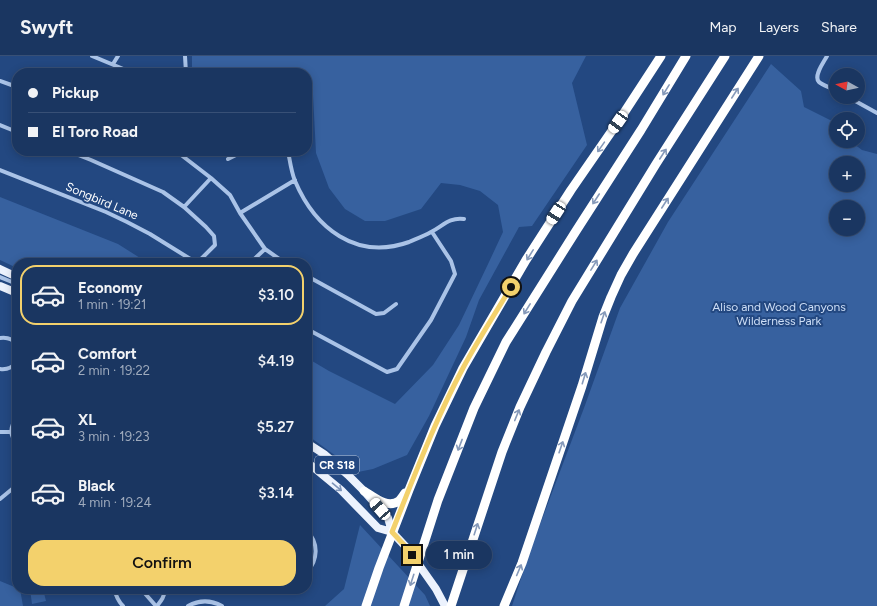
<!DOCTYPE html>
<html lang="en">
<head>
<meta charset="utf-8">
<style>
	body { margin:0; font-family:Figtree,sans-serif; background:#233e67; color:#f1f3f6; height:100vh; display:flex; flex-direction:column; font-size:15px; white-space:nowrap }
	* { box-sizing:border-box; margin:0 }
	p { font-size:13px; color:#9fabbd }
	.icon { flex:none; width:22px; height:22px; fill:none; stroke:currentColor; stroke-width:2; stroke-linecap:round; stroke-linejoin:round }
	.map { position:relative; flex:1; overflow:hidden }
	.side { position:absolute; left:12px; top:202px; width:300px; height:336px; display:flex; flex-direction:column; background:#1a3661; border-radius:16px; box-shadow:0 2px 10px #0003,0 0 0 1px #385076 }
	.side>* { flex:none }
	.guide { position:absolute; left:12px; top:12px; width:300px; height:88px; border-radius:16px; box-shadow:0 2px 10px #0003,0 0 0 1px #385076; display:grid; align-content:center; height:88px; padding:0 16px; background:#1a3661 }
	.needle { width:26px; rotate:278deg }
	.tools { position:absolute; left:829px; top:12px; display:grid; gap:8px }
	.tools a { display:grid; place-items:center; width:36px; height:36px; border-radius:50%; background:#1a3661; box-shadow:0 2px 10px #0003,0 0 0 1px #385076; font-size:20px }
	.end { position:absolute; width:18px; height:18px; margin:-9px; border:5px solid #f3d16c; background:#111; box-shadow:0 0 0 2px #111 }
	.from { border-radius:50% }
	.bubble { position:absolute; height:28px; border-radius:14px; background:#1a3661; box-shadow:0 2px 10px #0003,0 0 0 1px #385076; font-size:13px; font-weight:600; line-height:28px; text-align:center }
	.car { position:absolute; width:12px; height:24px; margin:-12px -6px; border-radius:5px; box-shadow:0 0 3px 1px #0007; background:linear-gradient(#fff 24%,#345 0 40%,#fff 0 76%,#345 0 86%,#fff 0) }
	.guide b { display:flex; align-items:center; gap:14px; height:38px; font-size:15px }
	.guide b+b { border-top:1px solid #385076 }
	.guide i { width:10px; height:10px; background:#f1f3f6 }
	ul { padding:7px 0 0; list-style:none }
	li { display:flex; align-items:center; gap:12px; height:60px; margin:0 8px 6px; padding:0 8px; border:2px solid transparent; border-radius:16px }
	li div { flex:1 }
	li b { display:block; font-size:15px }
	li em { font-style:normal; font-weight:600 }
	li.active { border-color:#f3d16c }
	li>.icon { width:36px; height:36px; stroke-width:1.5 }
	.primary-button { display:flex; gap:8px; margin-top:auto; padding:8px 16px }
	.primary-button a { flex:1; height:46px; border-radius:16px; background:#f3d16c; color:#111; font-size:16px; font-weight:600; line-height:46px; text-align:center }
	header { display:flex; align-items:center; gap:24px; box-sizing:border-box; height:56px; padding:0 20px; background:#1a3661; border-bottom:1px solid #385076 }
	header strong { font-size:19px }
	nav { display:flex; gap:22px; margin-inline-start:auto; font-size:14px }
	.map>svg:first-child { display:block }
	.green { fill:#37619f; fill-rule:evenodd }
	.lines { fill:none; stroke-linecap:round; stroke-linejoin:round }
	.street { stroke:#aac3e7; stroke-width:4 }
	.primary { stroke:#ecf2fd; stroke-width:8 }
	.highway { stroke:#fff; stroke-width:9 }
	.oneway { stroke:#869aba }
	.oneway2 { stroke:#7d94b9 }
	.route { stroke:#f3d16c; stroke-width:5 }
	.labels { text-anchor:middle; dominant-baseline:central; stroke-width:4; stroke-linejoin:round; paint-order:stroke }
	.shield { fill:#234881; stroke:#bdc8d9; stroke-width:1 }
	.shield-label { font-size:11px; font-weight:bold; fill:#fff }
	.street-label { font-size:12px; fill:#fff; stroke:#234881 }
	.park-label { font-size:12px; fill:#cddef6; stroke:#234881 }
</style>
</head>
<body>
<header>
<strong>Swyft</strong>
<nav><a>Map</a><a>Layers</a><a>Share</a></nav>
</header>
<div class="map">
<svg width="877" height="550" viewBox="0 0 877 550">
	<rect width="100%" height="100%" fill="#234881"/>
	<!-- green -->
	<path class="green" d="M192,0h394l-14,27 15,62 -55,81 -13,1 -40,73 -13,37 -37,79 -22,39 -34,14 -15,3 -51,-37v-77l22,13 66,33 38,-39 26,-40 30,-63 14,-30 -5,-27 -18,-14 -20,-6 -19,-2 -20,26 -36,12h-20l-20,-12 -16,-21 -13,-35 -3,-58 -6,-10v-12h-115z
		M771,8l30,27 3,16 32,16v18h14l12,9 15,4v452h-365l18,-55 54,-143 36,-100 48,-86zM836,107h22v22h-22zM836,151h22v22h-22z
		M0,141l118,47 30,19h-131v5l-17,-8z
		M360,469l65,70 5,11h-105l19,-17z
		M0,525l17,7v1h3l3,17h-23z
		M30,533h13l3,12 -14,3z"/>
	<g class="lines">
		<!-- street -->
		<path class="street" d="M92,0l41,17
			M185,0l1,17
			M827,0c-3,6 -14,20 -8,26 3,3 13,6 17,9
			M113,8l5,-8
			M0,25l17,6
			M848,41l29,16
			M0,69l17,7
			M176,95l35,27 19,17 10,18 25,36 20,14
			M288,95c2,10 3,20 7,30 20,47 61,80 114,61 7,-3 15,-6 22,-10 12,-6 18,-15 33,-13
			M228,103l16,-8
			M0,114l106,42 21,10 23,12 42,26h8l15,-15 -1,-9 -8,-9 -22,-20 -21,-15 -72,-32 -23,-9
			M184,151l27,-29
			M240,157l55,-33
			M250,207l15,-14
			M307,220l69,38 8,-1 12,-9
			M0,221l17,7
			M307,273l80,43 10,-3 34,-49 24,-46 -4,-13 -19,-29
			M0,282c7,-1 13,1 17,7
			M0,313c7,1 12,-1 17,-7
			M17,363c-7,7 -8,16 0,24
			M0,376h11
			M0,443l17,-14
			M307,475c12,12 11,29 0,41
			M114,533c2,7 4,12 9,17
			M141,533l15,17
			M157,550c4,-5 8,-10 8,-17
			M188,550c11,-6 23,-6 34,0"/>
		<!-- primary -->
		<path class="primary" d="M0,213l17,8
			M0,230l17,7
			M307,387l17,11 24,21 16,16 24,27 4,14 14,15 11,15 19,27 9,17
			M307,406l34,28 37,38 14,4"/>
		<!-- highway -->
		<path class="highway" d="M364,435c10,6 23,18 35,10 2,-2 4,-5 6,-8
			M366,550l13,-38 30,-78 26,-64 28,-58 63,-108 45,-70 47,-68 43,-66
			M404,550l34,-106 36,-92 32,-66 70,-111 65,-101 45,-74
			M451,550l51,-154 18,-45 26,-55 26,-51 84,-137 69,-108
			M504,550l18,-43 60,-177 21,-69 8,-20 10,-22 12,-21 126,-198"/>
	</g>
	<!-- one-way arrows -->
	<defs><path id="oneway-shaft" d="M-6 0H5M1.5-3L5.5 0L1.5 3" fill="none" stroke-width="1.6" stroke-linecap="round" stroke-linejoin="round"/></defs>
	<g class="oneway">
		<use href="#oneway-shaft" transform="translate(666 34) rotate(122)"/>
		<use href="#oneway-shaft" transform="translate(735 37) rotate(-57)"/>
		<use href="#oneway-shaft" transform="translate(601 91) rotate(125)"/>
		<use href="#oneway-shaft" transform="translate(663 98) rotate(-57)"/>
		<use href="#oneway-shaft" transform="translate(596 143) rotate(123)"/>
		<use href="#oneway-shaft" transform="translate(665 147) rotate(-57)"/>
		<use href="#oneway-shaft" transform="translate(530 199) rotate(122)"/>
		<use href="#oneway-shaft" transform="translate(594 209) rotate(-58)"/>
		<use href="#oneway-shaft" transform="translate(527 253) rotate(122)"/>
		<use href="#oneway-shaft" transform="translate(603 261) rotate(-71)"/>
		<use href="#oneway-shaft" transform="translate(584 322) rotate(-73)"/>
		<use href="#oneway-shaft" transform="translate(517 359) rotate(-68)"/>
		<use href="#oneway-shaft" transform="translate(460 389) rotate(111)"/>
		<use href="#oneway-shaft" transform="translate(561 391) rotate(-71)"/>
		<use href="#oneway-shaft" transform="translate(476 473) rotate(-72)"/>
		<use href="#oneway-shaft" transform="translate(519 514) rotate(-67)"/>
		<use href="#oneway-shaft" transform="translate(412 524) rotate(108)"/>
	</g>
	<use class="oneway2" href="#oneway-shaft" transform="translate(337 431) rotate(40)"/>
	<g class="lines">
		<!-- route -->
		<path class="route" d="M412,499l-6,-8 -14,-15c22,-55 43,-112 71,-164 15,-28 32,-54 48,-81"/>
	</g>
	<g class="labels">
		<!-- shield labels -->
		<rect class="shield" x="315" y="400" width="44" height="18" rx="3"/>
		<g class="shield-label">
			<text x="337" y="409">CR S18</text>
		</g>
		<!-- street labels -->
		<g class="street-label">
			<text transform="translate(102 145) rotate(23)">Songbird Lane</text>
		</g>
		<!-- park labels -->
		<g class="park-label">
			<text x="779" y="251">Aliso and Wood Canyons<tspan x="779" dy="14">Wilderness Park</tspan></text>
		</g>
	</g>
</svg>
<div class="tools">
<a><svg class="needle" viewBox="-14 -14 28 28"><path d="M0-13l5 13h-10z" fill="#e53935"/><path d="M0 13l5-13h-10z" fill="#9fabbd"/></svg></a>
<a><svg class="icon" aria-label="locate" viewBox="0 0 24 24"><circle cx="12" cy="12" r="6"/><path d="M12 2v4M12 18v4M2 12h4M18 12h4"/></svg></a>
<a>+</a>
<a>−</a>
</div>
<i class="end from" style="left:511px;top:231px"></i>
<i class="end" style="left:412px;top:499px"></i>
<div class="bubble" style="left:426px;top:485px;width:66px">1 min</div>
<i class="car" style="left:618px;top:66px;rotate:215deg"></i>
<i class="car" style="left:556px;top:157px;rotate:213deg"></i>
<i class="car" style="left:380px;top:453px;rotate:319deg"></i>
<div class="guide">
<b><i class="from"></i>Pickup</b>
<b><i></i>El Toro Road</b>
</div>
<section class="side">
<ul>
<li class="active"><svg class="icon" aria-label="car" viewBox="0 0 24 24"><path d="M5 17H2v-5l4-1 3-4h7l3 4 3 1v5h-3M9 17h6M6 11h13"/><circle cx="7" cy="17" r="2"/><circle cx="17" cy="17" r="2"/></svg><div><b>Economy</b><p>1 min · 19:21</p></div><em>$3.10</em></li>
<li><svg class="icon" aria-label="car" viewBox="0 0 24 24"><path d="M5 17H2v-5l4-1 3-4h7l3 4 3 1v5h-3M9 17h6M6 11h13"/><circle cx="7" cy="17" r="2"/><circle cx="17" cy="17" r="2"/></svg><div><b>Comfort</b><p>2 min · 19:22</p></div><em>$4.19</em></li>
<li><svg class="icon" aria-label="car" viewBox="0 0 24 24"><path d="M5 17H2v-5l4-1 3-4h7l3 4 3 1v5h-3M9 17h6M6 11h13"/><circle cx="7" cy="17" r="2"/><circle cx="17" cy="17" r="2"/></svg><div><b>XL</b><p>3 min · 19:23</p></div><em>$5.27</em></li>
<li><svg class="icon" aria-label="car" viewBox="0 0 24 24"><path d="M5 17H2v-5l4-1 3-4h7l3 4 3 1v5h-3M9 17h6M6 11h13"/><circle cx="7" cy="17" r="2"/><circle cx="17" cy="17" r="2"/></svg><div><b>Black</b><p>4 min · 19:24</p></div><em>$3.14</em></li>
</ul>
<div class="primary-button"><a>Confirm</a></div>
</section>
</div>
</body>
</html>
